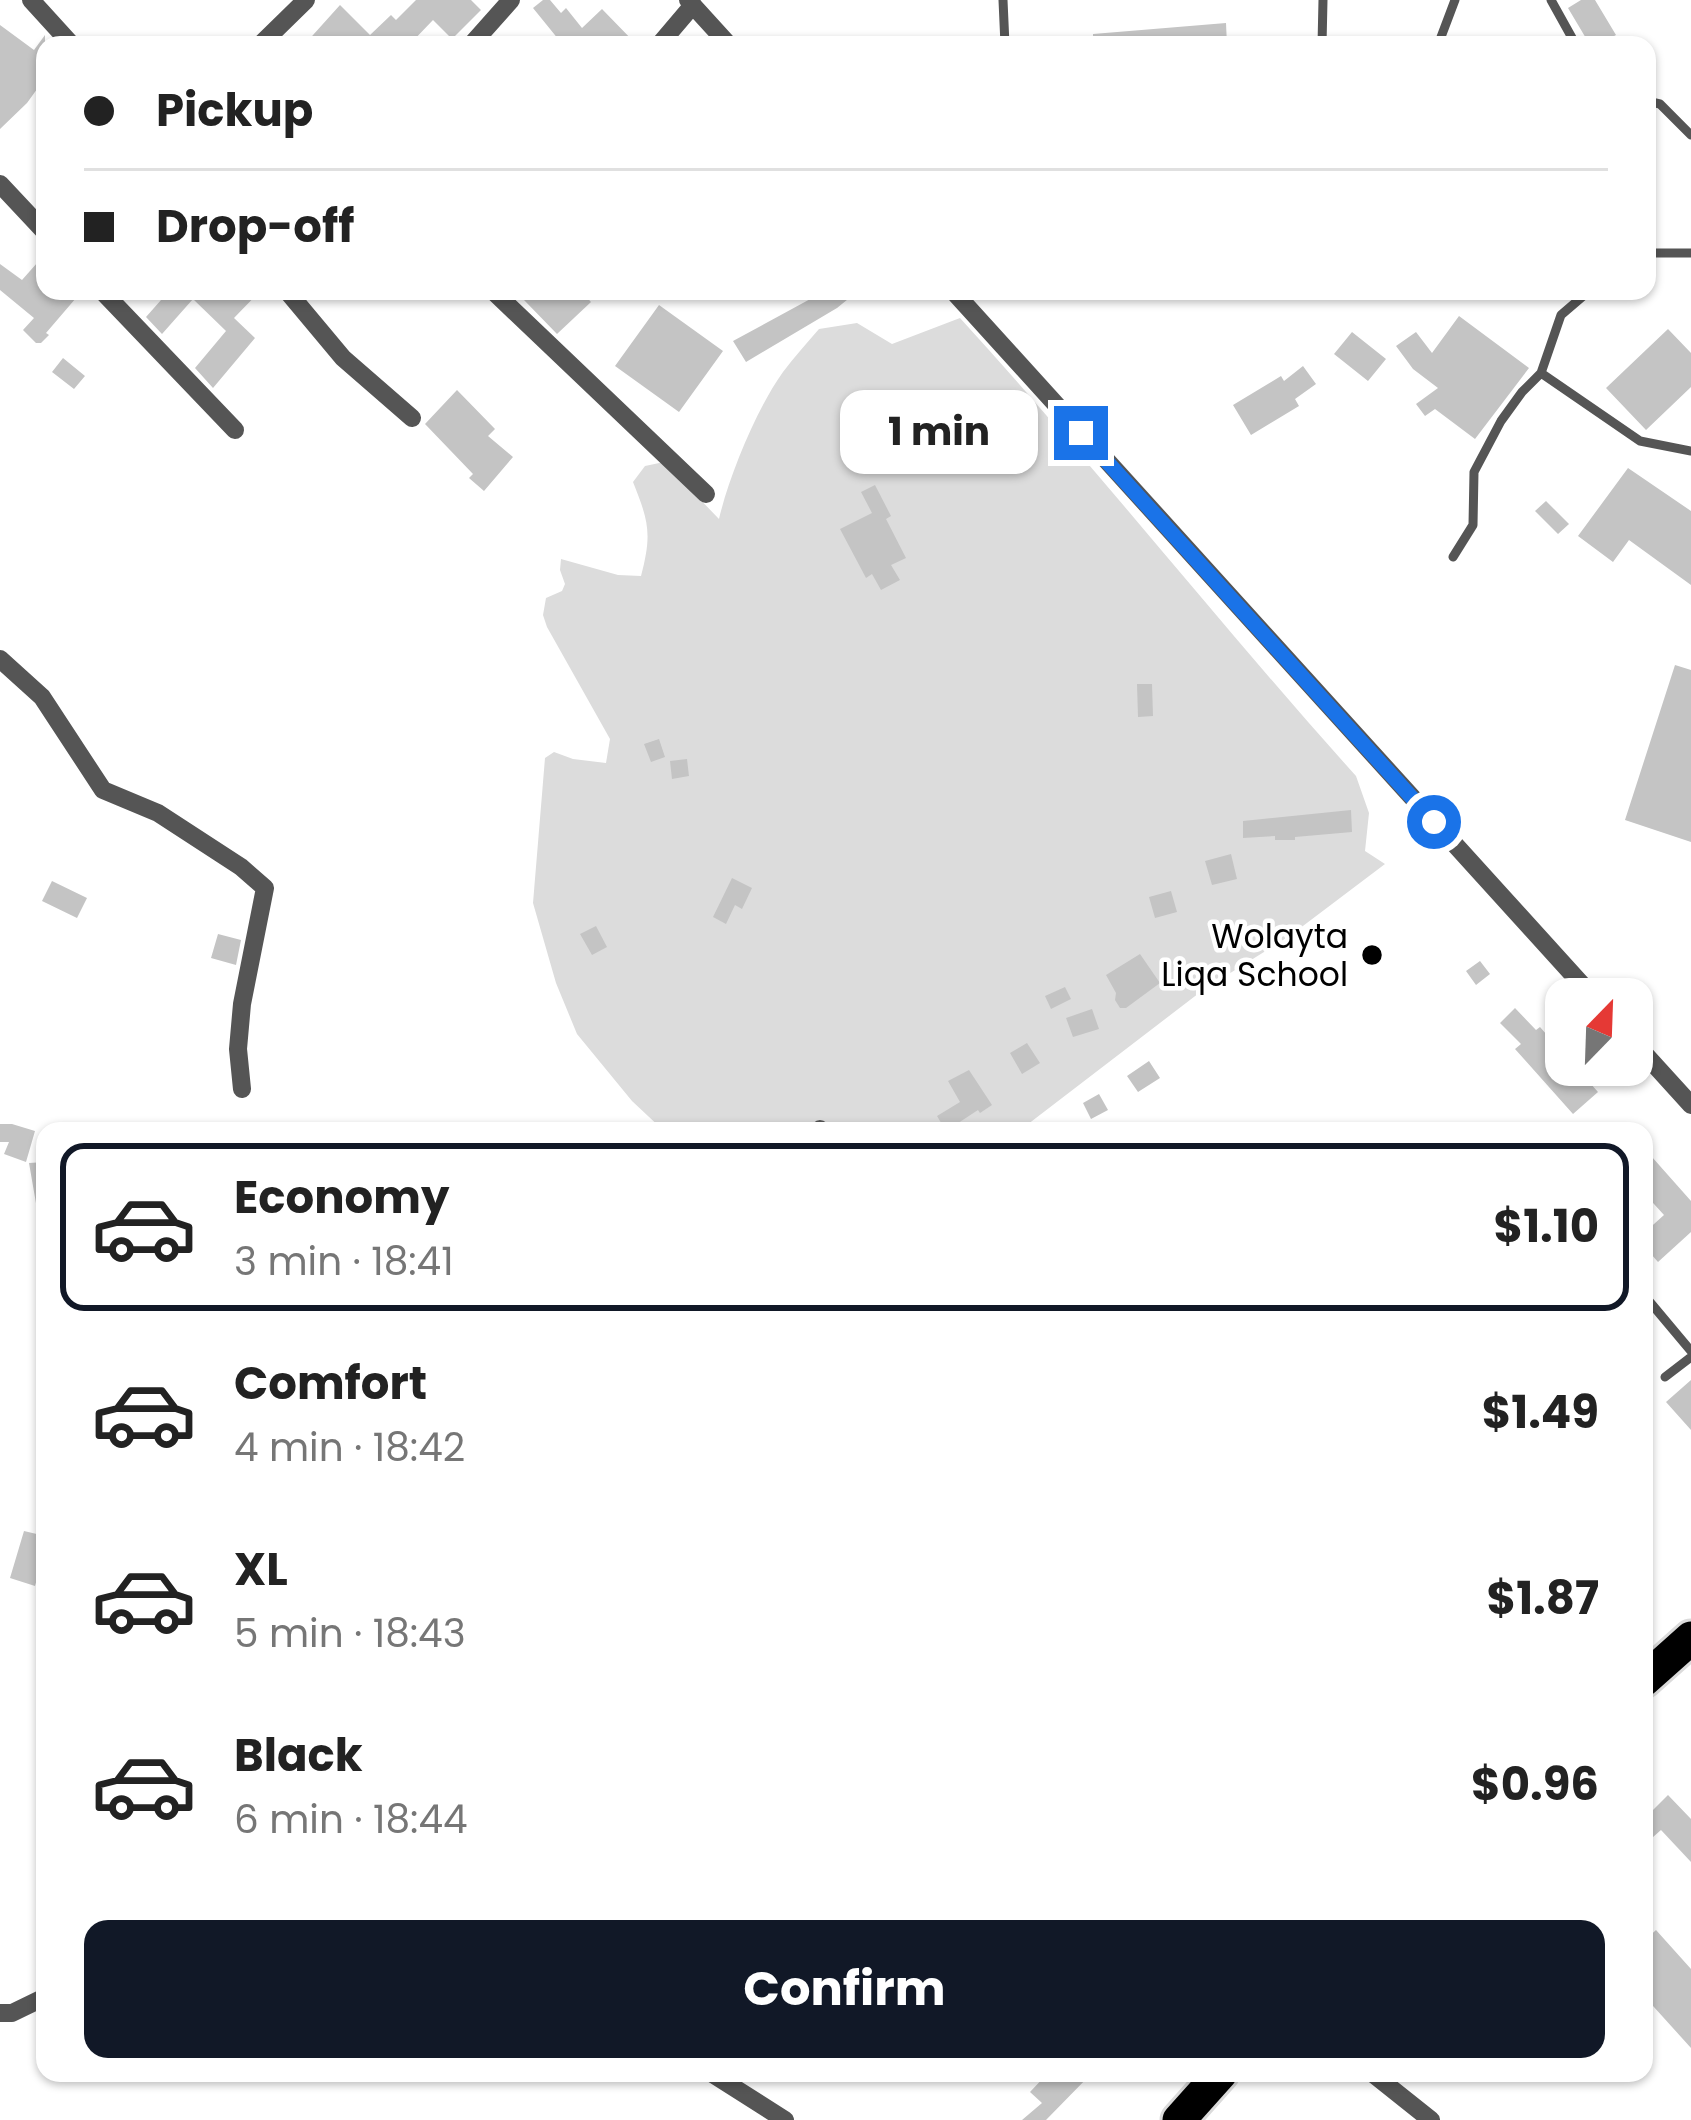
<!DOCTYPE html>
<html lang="en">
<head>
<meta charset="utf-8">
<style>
	body { margin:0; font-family:Poppins,sans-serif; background:#f2f2f2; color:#222; height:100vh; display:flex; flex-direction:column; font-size:45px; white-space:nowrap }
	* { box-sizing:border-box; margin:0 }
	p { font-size:39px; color:#767676 }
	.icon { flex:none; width:66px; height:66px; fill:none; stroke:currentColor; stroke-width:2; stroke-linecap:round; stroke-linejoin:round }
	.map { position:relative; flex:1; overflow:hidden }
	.details { position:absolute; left:36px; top:1122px; width:1617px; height:960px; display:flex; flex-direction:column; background:#fff; border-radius:24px; box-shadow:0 3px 9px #0004 }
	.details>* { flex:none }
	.hud { position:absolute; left:36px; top:36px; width:1620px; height:264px; border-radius:24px; box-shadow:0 3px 9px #0004; display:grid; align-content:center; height:264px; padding:0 48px; background:#fff }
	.needle { width:78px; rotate:23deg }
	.controls { position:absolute; left:1545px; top:978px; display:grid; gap:24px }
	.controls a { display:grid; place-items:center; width:108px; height:108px; border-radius:24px; background:#fff; box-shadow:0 3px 9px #0004; font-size:60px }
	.end { position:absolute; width:54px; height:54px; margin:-27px; border:15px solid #1a73e8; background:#fff; box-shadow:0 0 0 6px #fff }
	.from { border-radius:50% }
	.bubble { position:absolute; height:84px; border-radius:24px; background:#fff; box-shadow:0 3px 9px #0004; font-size:39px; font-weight:700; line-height:84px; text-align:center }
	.hud b { display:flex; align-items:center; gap:42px; height:114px; font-size:45px }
	.hud b+b { border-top:3px solid #e0e0e0 }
	.hud i { width:30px; height:30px; background:#222 }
	ul { padding:21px 0 0; list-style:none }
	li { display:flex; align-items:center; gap:36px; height:168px; margin:0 24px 18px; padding:0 24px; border:6px solid transparent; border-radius:24px }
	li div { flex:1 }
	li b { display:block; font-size:45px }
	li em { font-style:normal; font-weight:700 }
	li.on { border-color:#111827 }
	li>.icon { width:108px; height:108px; stroke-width:1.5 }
	.button { display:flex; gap:24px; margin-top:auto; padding:24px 48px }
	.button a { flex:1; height:138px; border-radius:24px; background:#111827; color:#fff; font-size:48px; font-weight:700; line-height:138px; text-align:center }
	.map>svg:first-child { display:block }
	.green { fill:#dcdcdc }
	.building { fill:#c4c4c4 }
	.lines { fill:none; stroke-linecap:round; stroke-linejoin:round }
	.highway-casing { stroke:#dbdbdb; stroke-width:39 }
	.lane { stroke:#555; stroke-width:9 }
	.street { stroke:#555; stroke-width:18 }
	.highway { stroke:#000; stroke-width:33 }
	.route { stroke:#1a73e8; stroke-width:15 }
	.poi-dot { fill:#000; stroke:#fff; stroke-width:4.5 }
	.labels { text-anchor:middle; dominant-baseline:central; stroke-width:9; stroke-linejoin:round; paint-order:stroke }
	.poi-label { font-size:33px; fill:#000; stroke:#fff; text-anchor:end }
</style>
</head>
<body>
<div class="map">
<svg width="1691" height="2120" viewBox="0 0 1691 2120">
	<rect width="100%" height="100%" fill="#fff"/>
	<!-- green -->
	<path class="green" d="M960,318c136,149 261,308 396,458l13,37 -4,38 20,13 -94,71 -88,55 -184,141h-355l-32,-30 -55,-67 -21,-51 -23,-80 12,-145 9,-6 19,7 33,4 4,-24 -63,-112 -4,-12 3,-17 16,-7 3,-7 -5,-14 1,-11 57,16 23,1c11,-42 8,-54 -8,-94l12,-16 19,-4 55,57c10,-43 38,-111 64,-147 11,-15 24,-29 36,-43l38,-6 35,21z"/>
	<!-- building -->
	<path class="building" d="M416,0h55l10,10 -29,29 -19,-19 -24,25h-105l36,-40 30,30 21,-20 5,5z
		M543,0h7l11,13 5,-5 16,20 20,-19 35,36h-74l-30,-37z
		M1581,0h14l21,35 -19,10h-7l-22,-37z
		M1226,23l1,22h-134v-11z
		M0,25l34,25 11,-15v43l-18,25 -27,26z
		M45,254v37h37l-36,42 3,2 -8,8h-5l-13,-13 11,-12 -34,-28v-26l22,16z
		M169,291h91l-26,27 21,20 -42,50 -18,-20 31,-37 -33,-32 -31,35 -16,-17z
		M533,291h48l10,11 -34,32 -33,-34z
		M825,291h33l-21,17 -91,54 -13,-21z
		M659,305l64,46 -44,61 -64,-46z
		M1459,316l70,52 -54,71 -40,-30 -10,7 -9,-12 22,-16 -25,-19 -17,-23 20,-14 16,21z
		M1668,329l23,24v34l-45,43 -40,-42z
		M1352,332l34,27 -18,22 -34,-27z
		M63,358l22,18 -11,13 -22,-17z
		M1303,366l13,18 -21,15 4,7 -48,29 -18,-30 48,-29 3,5z
		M457,390l38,39 -7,7 25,21 -29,34 -15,-13 4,-4 -48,-50z
		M1628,468l63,43v74l-62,-45 -16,22 -35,-26z
		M875,485l16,31 -5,3 20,39 -15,7 9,15 -19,10 -9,-16 -6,4 -26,-49 32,-16 -11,-21z
		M1546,501l23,23 -11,10 -23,-23z
		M1675,665l16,5v172l-66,-22z
		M1137,684h15l1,32 -15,1z
		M659,739l6,18 -14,5 -7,-18z
		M687,759l2,17 -17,3 -2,-18z
		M1351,810l1,22 -57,5v3h-20v-4l-32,2v-17z
		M1231,854l6,25 -25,6 -7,-24z
		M732,878l20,10 -10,21 -7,-4 -9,19 -13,-7z
		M52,881l35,17 -10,20 -35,-17z
		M1171,891l6,21 -22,6 -6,-21z
		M596,926l11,21 -15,8 -12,-21z
		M218,934l23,6 -5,25 -25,-7z
		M1140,954l20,29 -34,25h-6l-5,-8 1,-7 -10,-18z
		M1480,961l10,13 -14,11 -10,-14z
		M1065,987l6,12 -20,10 -6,-13z
		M1515,1008l21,22 4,-3 26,30v8h8l24,27 -25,22 -58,-65 6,-5 -21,-21z
		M1092,1009l7,20 -26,8 -7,-19z
		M1027,1043l13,20 -18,11 -12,-21z
		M1149,1061l11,17 -22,14 -11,-16z
		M969,1070l23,35 -12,8 -2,-3 -32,21 -9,-15 23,-14 -12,-21z
		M1099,1094l9,16 -17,9 -8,-16z
		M0,1124h12l23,7 -9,31 -22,-8 5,-12h-9z
		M1644,1148l47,53v31l-33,30 -14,-16v-13l20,-18 -20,-22z
		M45,1162v46l-8,1 -8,-46z
		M1691,1380v50l-25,-28z
		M24,1531l21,5v15l-10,35 -25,-8z
		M1668,1795l23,24v43l-30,-32 -17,15v-26z
		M1656,1930l35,39v79l-47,-52v-55z
		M1048,2073h44l-46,47h-24l20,-17 -12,-11z"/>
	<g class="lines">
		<defs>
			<path id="highway" d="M1644,1680l47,-42
				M1179,2120l42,-47"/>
		</defs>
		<!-- highway casing -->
		<use href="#highway" class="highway-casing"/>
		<!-- lane -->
		<path class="lane" d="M1003,0l2,45
			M1551,0l25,45
			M1322,45l1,-45
			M1438,45l17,-45
			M1647,101l13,3 31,31
			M1647,253h44
			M1541,373l99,68 51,10
			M1453,557l20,-32 1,-53 27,-51 21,-29 19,-19 20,-58 28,-24
			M1644,1295l47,56
			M1665,1377l26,-20"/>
		<!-- street -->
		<path class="street" d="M31,0l41,45
			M688,0l41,45
			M260,45l46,-45
			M471,45l40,-45
			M659,45l34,-40
			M0,184l45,48
			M102,291l133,139
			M287,291l56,67 69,60
			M493,291l213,203
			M953,291l642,708
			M0,659l42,38 61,93 55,23 83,54 24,21 -23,116 -4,45 4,40
			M1632,1040l59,65
			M820,1129l2,2
			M0,2013h12l33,-16
			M711,2073l74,47
			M1372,2073l59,47"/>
		<!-- highway -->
		<use href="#highway" class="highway"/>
	</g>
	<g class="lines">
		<!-- route -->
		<path class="route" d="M1081,433l353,389"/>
	</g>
	<!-- markers -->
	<circle class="poi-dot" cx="1372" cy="955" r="12"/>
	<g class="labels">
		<!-- poi labels -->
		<g class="poi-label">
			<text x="1348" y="936">Wolayta<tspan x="1348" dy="38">Liqa School</tspan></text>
		</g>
	</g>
</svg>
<div class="controls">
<a><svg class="needle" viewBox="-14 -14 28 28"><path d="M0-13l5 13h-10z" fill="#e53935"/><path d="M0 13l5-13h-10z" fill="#767676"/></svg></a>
</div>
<i class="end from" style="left:1434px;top:822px"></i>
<i class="end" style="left:1081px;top:433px"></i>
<div class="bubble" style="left:840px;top:390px;width:198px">1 min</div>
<div class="hud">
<b><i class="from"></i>Pickup</b>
<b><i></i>Drop-off</b>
</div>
<section class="details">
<ul>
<li class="on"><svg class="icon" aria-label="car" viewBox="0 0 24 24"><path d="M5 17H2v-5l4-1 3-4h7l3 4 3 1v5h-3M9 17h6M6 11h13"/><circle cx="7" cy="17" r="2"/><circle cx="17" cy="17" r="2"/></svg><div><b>Economy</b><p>3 min · 18:41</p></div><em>$1.10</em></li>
<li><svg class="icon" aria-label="car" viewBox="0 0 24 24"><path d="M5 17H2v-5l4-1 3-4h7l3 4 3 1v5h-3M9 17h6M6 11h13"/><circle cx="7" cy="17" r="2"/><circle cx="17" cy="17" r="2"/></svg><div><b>Comfort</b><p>4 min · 18:42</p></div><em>$1.49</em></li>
<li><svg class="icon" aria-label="car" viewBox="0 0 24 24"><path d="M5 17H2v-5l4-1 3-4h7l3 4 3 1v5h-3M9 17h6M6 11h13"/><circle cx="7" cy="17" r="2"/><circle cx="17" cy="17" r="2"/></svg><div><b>XL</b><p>5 min · 18:43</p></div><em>$1.87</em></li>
<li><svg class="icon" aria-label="car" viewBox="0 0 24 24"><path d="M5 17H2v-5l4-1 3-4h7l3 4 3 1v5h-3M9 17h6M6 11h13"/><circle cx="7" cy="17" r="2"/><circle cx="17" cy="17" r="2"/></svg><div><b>Black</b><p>6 min · 18:44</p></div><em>$0.96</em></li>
</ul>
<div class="button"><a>Confirm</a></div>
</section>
</div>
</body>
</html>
